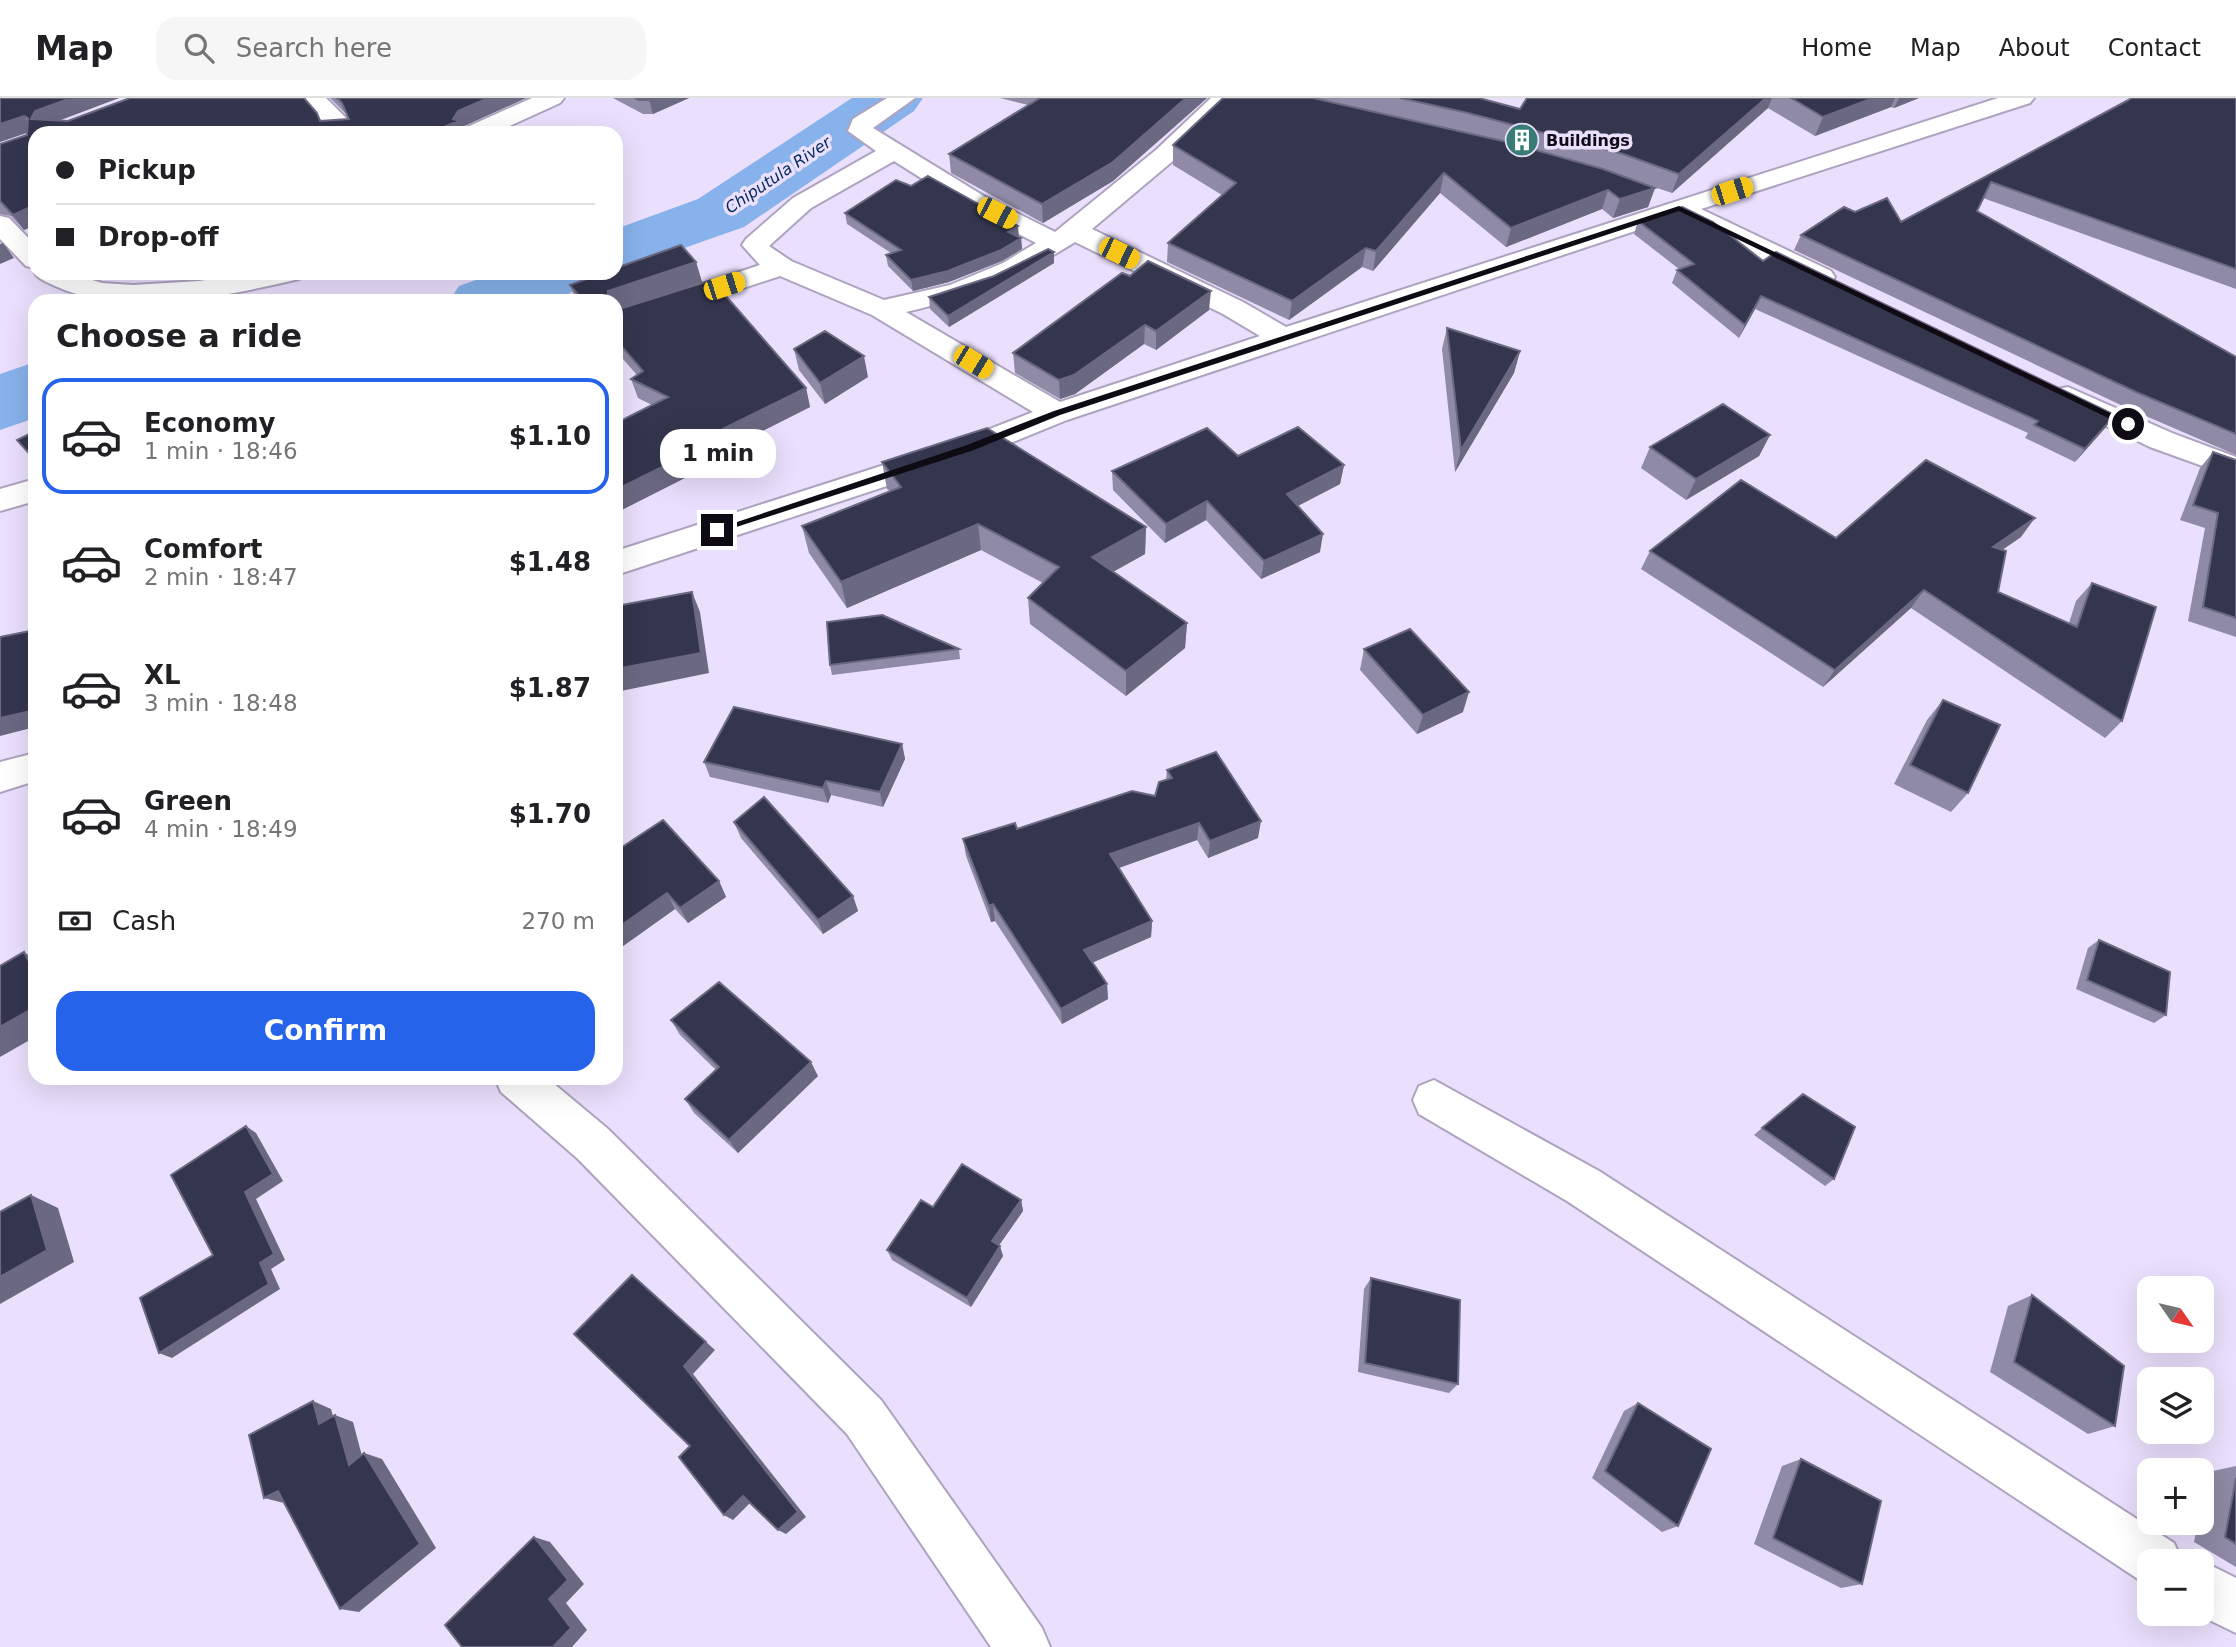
<!DOCTYPE html>
<html lang="en">
<head>
<meta charset="utf-8">
<style>
	body { margin:0; font-family:"DejaVu Sans",sans-serif; background:#f6f6f6; color:#202124; height:100vh; display:flex; flex-direction:column; font-size:26px; white-space:nowrap }
	* { box-sizing:border-box; margin:0 }
	p { font-size:23px; color:#757577 }
	.icon { flex:none; width:38px; height:38px; fill:none; stroke:currentColor; stroke-width:2; stroke-linecap:round; stroke-linejoin:round }
	.map { position:relative; flex:1; overflow:hidden }
	.drawer { position:absolute; left:28px; top:196px; width:595px; height:791px; display:flex; flex-direction:column; background:#fff; border-radius:21px; box-shadow:0 7px 28px #0002 }
	.drawer>* { flex:none }
	.banner { position:absolute; left:28px; top:28px; width:595px; height:154px; border-radius:21px; box-shadow:0 7px 28px #0002; display:grid; align-content:center; height:154px; padding:0 28px; background:#fff }
	.needle { width:46px; rotate:124deg }
	.controls { position:absolute; left:2137px; top:1178px; display:grid; gap:14px }
	.controls a { display:grid; place-items:center; width:77px; height:77px; border-radius:14px; background:#fff; box-shadow:0 7px 28px #0002; font-size:35px }
	.end { position:absolute; width:32px; height:32px; margin:-16px; border:9px solid #0f0b14; background:#fff; box-shadow:0 0 0 4px #fff }
	.from { border-radius:50% }
	.bubble { position:absolute; height:49px; border-radius:21px; background:#fff; box-shadow:0 7px 28px #0002; font-size:23px; font-weight:700; line-height:49px; text-align:center }
	.car { position:absolute; width:21px; height:42px; margin:-21px -10px; border-radius:9px; box-shadow:0 0 5px 2px #0007; background:linear-gradient(#f5c518 24%,#345 0 40%,#f5c518 0 76%,#345 0 86%,#f5c518 0) }
	.banner b { display:flex; align-items:center; gap:24px; height:66px; font-size:26px }
	.banner b+b { border-top:2px solid #e0e0e0 }
	.banner i { width:18px; height:18px; background:#202124 }
	ul { padding:0; list-style:none }
	li { display:flex; align-items:center; gap:21px; height:116px; margin:0 14px 10px; padding:0 14px; border:4px solid transparent; border-radius:21px }
	li div { flex:1 }
	li b { display:block; font-size:26px }
	li em { font-style:normal; font-weight:700 }
	li.on { border-color:#2563eb }
	li>.icon { width:63px; height:63px; stroke-width:1.5 }
	h2 { padding:0 28px; font-size:32px; line-height:84px }
	.pay { display:flex; align-items:center; gap:18px; height:77px; padding:0 28px; font-size:26px }
	.pay p { margin-inline-start:auto }
	.primary-button { display:flex; gap:14px; margin-top:auto; padding:14px 28px }
	.primary-button a { flex:1; height:80px; border-radius:21px; background:#2563eb; color:#fff; font-size:28px; font-weight:700; line-height:80px; text-align:center }
	header { display:flex; align-items:center; gap:42px; box-sizing:border-box; height:98px; padding:0 35px; background:#fff; border-bottom:2px solid #e0e0e0 }
	header strong { font-size:33px }
	nav { display:flex; gap:38px; margin-inline-start:auto; font-size:24px }
	.search { width:490px; height:63px; background:#f6f6f6; display:flex; align-items:center; gap:18px; box-sizing:border-box; padding:0 24px; border-radius:21px; color:#757577; font-size:26px }
	.map>svg:first-child { display:block }
	.lines { fill:none; stroke-linecap:round; stroke-linejoin:round }
	.river { fill:#87b2eb; fill-rule:evenodd }
	.minor-casing { stroke:#aea3bf; stroke-width:4 }
	.minor { fill:#fff; fill-rule:evenodd }
	.wall { fill:#8f8aa5 }
	.shaded-wall { fill:#6b6982 }
	.building { fill:#34364e; stroke:#6b6982; stroke-width:2 }
	.route { fill:#0f0b14 }
	.labels { text-anchor:middle; dominant-baseline:central; stroke-width:7; stroke-linejoin:round; paint-order:stroke }
	.far-poi-label { font-size:16px; font-weight:bold; fill:#0f0b14; stroke:#eadffc; text-anchor:start }
	.far-water-label { font-size:16px; font-style:italic; fill:#002a5c; stroke:#eadffc }
</style>
</head>
<body>
<header>
<strong>Map</strong>
<div class="search"><svg class="icon" aria-label="search" viewBox="0 0 24 24"><circle cx="10" cy="10" r="6"/><path d="M15 15l6 6"/></svg>Search here</div>
<nav><a>Home</a><a>Map</a><a>About</a><a>Contact</a></nav>
</header>
<div class="map">
<svg width="2236" height="1549" viewBox="0 0 2236 1549">
	<rect width="100%" height="100%" fill="#eadffc"/>
	<g class="lines">
		<!-- river -->
		<path class="river" d="M852,0h71l-9,13 -170,116 -128,45v-43l82,-30z
			M495,175h99c-29,42 -100,28 -145,28l10,-15z
			M35,264v56l-35,12v-56z"/>
		<defs>
			<path id="minor" d="M301,0h25l21,21 6,14h-24l-2,-7z
				M532,0h32l-4,5 -66,30h-32l3,-5z
				M887,0h28l-42,30 114,70 68,34 101,-82 55,-52h26l-63,62 -82,69 151,73 43,25 712,-229h36l-4,5 -329,106 130,62 4,6 -4,6h-20l-134,-66 -610,203 -86,35 -365,120v-24l343,-110 74,-29 -161,-97 -92,-39 -164,54v-17l144,-48 -18,-20 4,-6 47,-41 83,-47 -28,-20 5,-12zM894,63l75,47 67,35 -33,20 -53,22 -66,15 -93,-39 -22,-15 42,-38zM1075,144l148,72 37,22 -200,66 -154,-90c71,-17 108,-32 169,-70z
				M0,118l9,2 26,27v23l-9,-2 -26,-27z
				M35,175h35l32,10 31,2 66,-4 49,-8h54l-3,6c-71,17 -176,39 -244,7 -8,-4 -17,-7 -20,-13z
				M2068,289l104,46 64,24v21l-86,-31 -92,-44 -5,-7 5,-7z
				M35,381v22l-35,10v-22z
				M35,655v28l-35,11v-30z
				M495,980h52l61,51 273,271 161,228 8,19h-59l-144,-213 -269,-275 -77,-67z
				M1434,982l165,91 575,372 8,18h-33v23l-11,-5 -571,-378 -148,-87 -6,-14 6,-14z
				M2202,1463l34,17v55l-39,-19h5z"/>
		</defs>
		<!-- minor casing -->
		<use href="#minor" class="minor-casing"/>
		<!-- minor -->
		<use href="#minor" class="minor"/>
	</g>
	<!-- wall -->
	<path class="wall" d="M0,0h119l-60,22 262,1 28,-2 -2,-4 -17,-17h196l-62,28 -3,4 -426,3v92l-11,5 -13,-14 -11,-2v-70l27,-9v-2l-27,9z
		M613,0h76l-36,16h-10z
		M1000,0h207l-94,83 -70,42 -92,-50 -2,-19 79,-49z
		M1314,0h165l41,11 7,-11h392l-25,10 -3,-1 -76,29 -47,-28 -96,85 -62,-21 45,16 -7,19 -35,11 -11,-9 -96,38 -66,-54 -67,78 -11,-4 -73,53 -122,-58 1,-19 54,-48 -49,-30v-20z
		M2132,0h104v191l-253,-91 -6,13 259,146v98l-111,-48 -331,-157 7,-15 54,-23 46,10z
		M845,115l174,24 2,1 1,11 -20,12 -53,21 -36,9 -25,-25 -2,-11 5,-2 -44,-29z
		M1638,123l125,40 342,167 -30,34 -50,-24 3,-5 -273,-124 -16,29 -67,-55 5,-13 2,-1 -45,-35z
		M1054,154v11l-105,64 -19,-18 -1,-12 65,-21z
		M696,164l6,20 -67,22 171,84 4,19 -121,61 2,7 -39,-70 -14,-7 -7,-19 6,-4 -21,-24v-50h-40l-6,-16z
		M1209,212l-53,40 -12,-6 -69,50 -15,5 -45,-26 -2,-20z
		M1447,230l73,23 -6,22 -59,99 -13,-123z
		M794,251l74,28 -43,27 -26,-34z
		M1770,337l-11,21 -73,44 -45,-32 9,-21z
		M2213,354l23,8v177l-48,-16 17,-93 -25,-8 20,-52z
		M1238,358l106,9 -4,19 -42,22 22,46 -59,27 -55,-59 -41,23 -52,-53 -1,-19z
		M882,364l264,65 -1,27 -32,18 74,51 -2,25 -59,48 -96,-72 -2,-26 15,-15 -62,-33 -134,58 -38,-55 -7,-27 88,-35 -3,-2z
		M2021,439l-19,13 -4,42 71,31 7,-22 16,-18 30,138 -17,17 -194,-130 -88,79 -182,-118 9,-18 186,-13z
		M959,551l1,10 -128,16 -2,-10z
		M1364,551l99,63 -46,22 -57,-64z
		M1943,602l25,93 -17,19 -57,-28 33,-64z
		M902,646l3,15 -22,48 -52,-12 -3,8 -118,-26 -6,-15z
		M1167,672l91,68 -50,20 -11,-18 -78,28 33,53 -1,16 -58,25 14,22 1,15 -46,25 -67,-103 -4,1 -25,-66 -3,-17 54,-10 138,-33 11,-16z
		M734,724l119,74 5,15 -35,23 -82,-96z
		M616,753l103,30 7,16 -38,26 -13,-14 -59,42z
		M2099,842l67,75 -12,8 -78,-34 12,-41z
		M671,922l147,56 -80,77 -44,-40 -9,-14 31,-29 -36,-35z
		M1762,1030l72,51 -9,7 -71,-51z
		M1021,1102l2,11 -24,34 4,11 -32,51 -79,-47 -5,-10 46,-43z
		M1371,1180l87,106 -9,9 -91,-21 6,-83z
		M2032,1197l83,131 -27,8 -98,-62 18,-66z
		M1638,1305l40,123 -16,6 -70,-54 32,-67z
		M1801,1361l61,125 -21,4 -87,-44 28,-78z
		M2236,1368v101l-42,-25 4,-20h4v-19l6,-31z"/>
	<!-- shaded-wall -->
	<path class="shaded-wall" d="M71,0h48l-74,28 -14,-7 4,-8z
		M488,0h38l-62,28 -3,4 2,3h-33l23,-14 5,-8z
		M653,0h36l-36,16 -4,-14z
		M1186,0h21l-94,83 -70,42 -1,-19z
		M1766,0h6l-4,10 -96,85 7,-19z
		M1873,0h22l-4,9 -76,29 8,-19z
		M1899,0h20l-25,10z
		M24,18l10,14 -34,12v-18z
		M1444,75l-4,20 -67,78 3,-20z
		M1655,90l-7,19 -35,11 7,-19z
		M1608,92l-6,19 -96,38 5,-19z
		M35,107v20l-11,5 -11,-15z
		M1018,128l1,11 -11,-5z
		M1021,140l1,11 -20,12 -53,21 -36,9 -2,-11z
		M3,145l11,15 -14,6v-20z
		M1366,150l-4,19 -73,53 3,-19z
		M1054,154v11l-105,64 -1,-11z
		M696,164l6,20 -86,28v-9h-8v-10z
		M132,175h31l-29,4z
		M1211,193l-2,19 -53,40v-19z
		M1761,198l-6,13 -16,29 6,-13z
		M1145,227l-1,19 -69,50 -15,5 -1,-19z
		M1520,253l-6,22 -59,99 6,-22z
		M864,258l4,21 -43,27 -5,-21z
		M806,290l4,19 -121,61 2,7 -75,38v-23l60,-38z
		M2115,317l-10,13 -30,34 10,-13z
		M1770,337l-11,21 -73,44 10,-21z
		M1344,367l-4,19 -56,29 3,-19z
		M1207,403l-1,19 -41,23 1,-19z
		M2035,420l-14,19 -41,28 13,-18z
		M978,426l3,26 -134,58 -6,-26z
		M1146,429l-1,27 -52,29 -1,-26z
		M1323,436l-3,18 -59,27 3,-18z
		M1924,492l-13,18 -88,79 12,-17z
		M692,494l8,20 9,61 -93,19v-23z
		M1187,525l-2,25 -59,48v-25z
		M1469,594l-6,20 -46,22 6,-19z
		M35,612v17l-35,9v-18z
		M902,646l3,15 -22,48 -3,-15z
		M826,683l5,14 -3,8 -5,-15z
		M1261,723l-3,17 -50,20 2,-17z
		M1199,725l-2,17 -87,31v-17z
		M719,783l7,16 -38,26 -8,-15z
		M667,795l8,16 -59,42v-22z
		M853,798l5,15 -35,23 -5,-14z
		M993,806l2,17 -4,1 -2,-16z
		M1152,823l-1,16 -66,29 -1,-16z
		M24,854l11,8v13z
		M1107,886l1,15 -46,25 -1,-15z
		M35,909v30l-35,20v-30z
		M811,964l7,14 -80,77 -9,-13z
		M246,1028l10,7 27,48 -27,18 29,61 -14,9 9,20 -108,69 -13,-5 101,-90 -15,-71z
		M31,1097l27,13 16,54 -74,42v-27z
		M1021,1102l2,11 -28,40 -3,-10z
		M1000,1148l3,10 -32,51 -4,-9z
		M706,1244l9,8 -22,24 113,143 -20,17 -8,-4 -94,-164z
		M313,1303l18,8 6,22 -18,-7z
		M335,1317l18,7 13,49 -17,-6z
		M364,1355l18,6 54,89 -77,64 -19,-3z
		M278,1393l6,12 -20,-5z
		M743,1398l9,5 -19,19 -9,-5z
		M534,1439l16,5 34,42 -18,19 21,27 -15,17h-19l-4,-48z"/>
	<!-- building -->
	<path class="building" d="M0,0h71l-36,13 -4,8 37,2 62,-23h174l13,15 3,8 29,-2 -7,-16 -5,-5h151l-30,13 -5,8 5,2 -28,12h-395v72l-22,10 -13,-14v-57l27,-9 1,-17 -4,-2 -24,8z
		M635,0h18l-4,2h-10z
		M1040,0h146l-73,64 -71,42 -93,-50z
		M1223,0h90l194,44 96,27 52,19 -35,11 -12,-9 -97,38 -67,-55 -68,78 -10,-3 -74,53 -124,-58 68,-60 -63,-38z
		M1400,0h79l41,11 7,-11h239l-87,76 -56,-20 -155,-41z
		M1791,0h82l-50,19z
		M2132,0h104v171l-245,-87 -14,29 259,146v77l-100,-42 -335,-157 43,-28 11,5 32,-14 14,24z
		M928,78l90,50 -10,6 13,6 -20,12 -53,21 -37,9 -25,-25 15,-5 -56,-37 51,-33 15,6z
		M1682,109l31,15 50,39 13,-9 339,163 -30,34 -51,-24 4,-4 -277,-125 -16,29 -68,-55 17,-6 -56,-43z
		M681,147l15,17 -88,29v10h-25l-13,-16 33,-12h13v-5z
		M1048,151l6,3 -106,64 -19,-19 65,-21z
		M1148,163l63,30 -55,40 -11,-6 -71,50 -15,5 -46,-27 109,-80 8,3z
		M712,182l94,108 -130,64 8,4 -68,34v-67l52,-26 -37,-18 12,-8 -27,-31v-30z
		M1447,230l73,23 -59,99z
		M825,233l39,25 -44,27 -26,-34z
		M1723,306l47,31 -74,44 -46,-32z
		M1298,329l46,38 -57,29 36,40 -59,27 -57,-60 -41,23 -54,-53 95,-43 31,28z
		M987,330l159,99 -54,30 95,66 -61,48 -98,-73 31,-31 -81,-43 -137,58 -39,-56 99,-39 -19,-25z
		M35,333v29l-18,-20z
		M2213,354l23,8v158l-33,-11 15,-94 -25,-8z
		M1926,362l109,58 -42,29 13,4 -8,41 79,35 15,-44 64,24 -34,114 -198,-131 -89,80 -185,-119 91,-71 95,58z
		M692,494l9,61 -85,16v-63z
		M882,517l77,34 -129,16 -3,-43z
		M1410,531l59,63 -46,23 -59,-66z
		M35,532v80l-35,8v-81z
		M1943,602l57,25 -32,68 -58,-28z
		M734,609l168,37 -22,48 -54,-11 -3,7 -119,-26z
		M1216,654l45,69 -51,20 -11,-18 -89,31 42,67 -68,29 23,34 -46,25 -68,-105 -4,2 -26,-67 52,-16 2,6 115,-38 23,5 4,-14 13,-4 -5,-8z
		M764,699l89,99 -35,24 -84,-98z
		M663,722l56,61 -39,27 -13,-15 -51,36v-78z
		M2099,842l71,32 -4,43 -79,-35z
		M24,854l11,21v34l-35,20v-61z
		M719,884l92,80 -82,78 -44,-41 34,-32 -48,-47z
		M1803,996l52,33 -21,52 -72,-51z
		M246,1028l27,48 -28,18 29,62 -14,9 9,21 -110,69 -19,-55 73,-43 -42,-80z
		M962,1066l59,36 -29,41 8,5 -33,52 -80,-48 34,-50 12,7z
		M31,1097l16,55 -47,27v-65z
		M632,1177l74,67 -22,24 114,146 -20,18 -35,-34 -19,19 -45,-58 11,-11 -116,-112z
		M1371,1180l89,22 -2,84 -93,-21z
		M2032,1197l92,71 -9,60 -101,-64z
		M313,1303l6,23 16,-9 14,50 15,-12 56,91 -80,65 -62,-118 -14,7 -15,-63z
		M1638,1305l73,46 -33,77 -73,-55z
		M1801,1361l80,42 -19,83 -89,-46z
		M2236,1380v66l-11,-7z
		M534,1439l34,43 -19,19 22,29 -18,19h-91l-17,-22z"/>
	<!-- route -->
	<path class="route" d="M1679,108l454,218 -8,2 -446,-215 -619,204 -86,35 -253,82 -8,-2 254,-85 87,-34z"/>
	<!-- icons -->
	<defs>
		<symbol id="building-disc" viewBox="-11 -11 22 22"><circle r="9.5" fill="#377d75" stroke="#eadffc"/><path d="M-4-6H4V6H1V3H-1V6H-4ZM-2.5-4.3h1.7v1.8h-1.7ZM.8-4.3h1.7v1.8H.8ZM-2.5-1h1.7V.8h-1.7ZM.8-1h1.7V.8H.8Z" fill="#fff"/></symbol>
	</defs>
	<g fill-rule="evenodd">
		<use href="#building-disc" x="1503" y="23" width="38" height="38"/>
	</g>
	<g class="labels">
		<!-- far-poi labels -->
		<g class="far-poi-label">
			<text x="1546" y="42">Buildings</text>
		</g>
		<!-- far-water labels -->
		<g class="far-water-label">
			<text transform="translate(778 77) rotate(-34)">Chiputula River</text>
		</g>
	</g>
</svg>
<div class="controls">
<a><svg class="needle" viewBox="-14 -14 28 28"><path d="M0-13l5 13h-10z" fill="#e53935"/><path d="M0 13l5-13h-10z" fill="#757577"/></svg></a>
<a><svg class="icon" aria-label="layers" viewBox="0 0 24 24"><path d="M12 4l9 5-9 5-9-5zM3 14l9 5 9-5"/></svg></a>
<a>+</a>
<a>−</a>
</div>
<i class="end from" style="left:2128px;top:326px"></i>
<i class="end" style="left:717px;top:432px"></i>
<div class="bubble" style="left:660px;top:331px;width:116px">1 min</div>
<i class="car" style="left:1732px;top:93px;rotate:72deg"></i>
<i class="car" style="left:997px;top:115px;rotate:117deg"></i>
<i class="car" style="left:1119px;top:155px;rotate:116deg"></i>
<i class="car" style="left:724px;top:188px;rotate:72deg"></i>
<i class="car" style="left:973px;top:264px;rotate:121deg"></i>
<div class="banner">
<b><i class="from"></i>Pickup</b>
<b><i></i>Drop-off</b>
</div>
<section class="drawer">
<h2>Choose a ride</h2>
<ul>
<li class="on"><svg class="icon" aria-label="car" viewBox="0 0 24 24"><path d="M5 17H2v-5l4-1 3-4h7l3 4 3 1v5h-3M9 17h6M6 11h13"/><circle cx="7" cy="17" r="2"/><circle cx="17" cy="17" r="2"/></svg><div><b>Economy</b><p>1 min · 18:46</p></div><em>$1.10</em></li>
<li><svg class="icon" aria-label="car" viewBox="0 0 24 24"><path d="M5 17H2v-5l4-1 3-4h7l3 4 3 1v5h-3M9 17h6M6 11h13"/><circle cx="7" cy="17" r="2"/><circle cx="17" cy="17" r="2"/></svg><div><b>Comfort</b><p>2 min · 18:47</p></div><em>$1.48</em></li>
<li><svg class="icon" aria-label="car" viewBox="0 0 24 24"><path d="M5 17H2v-5l4-1 3-4h7l3 4 3 1v5h-3M9 17h6M6 11h13"/><circle cx="7" cy="17" r="2"/><circle cx="17" cy="17" r="2"/></svg><div><b>XL</b><p>3 min · 18:48</p></div><em>$1.87</em></li>
<li><svg class="icon" aria-label="car" viewBox="0 0 24 24"><path d="M5 17H2v-5l4-1 3-4h7l3 4 3 1v5h-3M9 17h6M6 11h13"/><circle cx="7" cy="17" r="2"/><circle cx="17" cy="17" r="2"/></svg><div><b>Green</b><p>4 min · 18:49</p></div><em>$1.70</em></li>
</ul>
<div class="pay"><svg class="icon" aria-label="cash" viewBox="0 0 24 24"><path d="M3 7h18v10H3z"/><circle cx="12" cy="12" r="2"/></svg>Cash<p>270 m</p></div>
<div class="primary-button"><a>Confirm</a></div>
</section>
</div>
</body>
</html>
